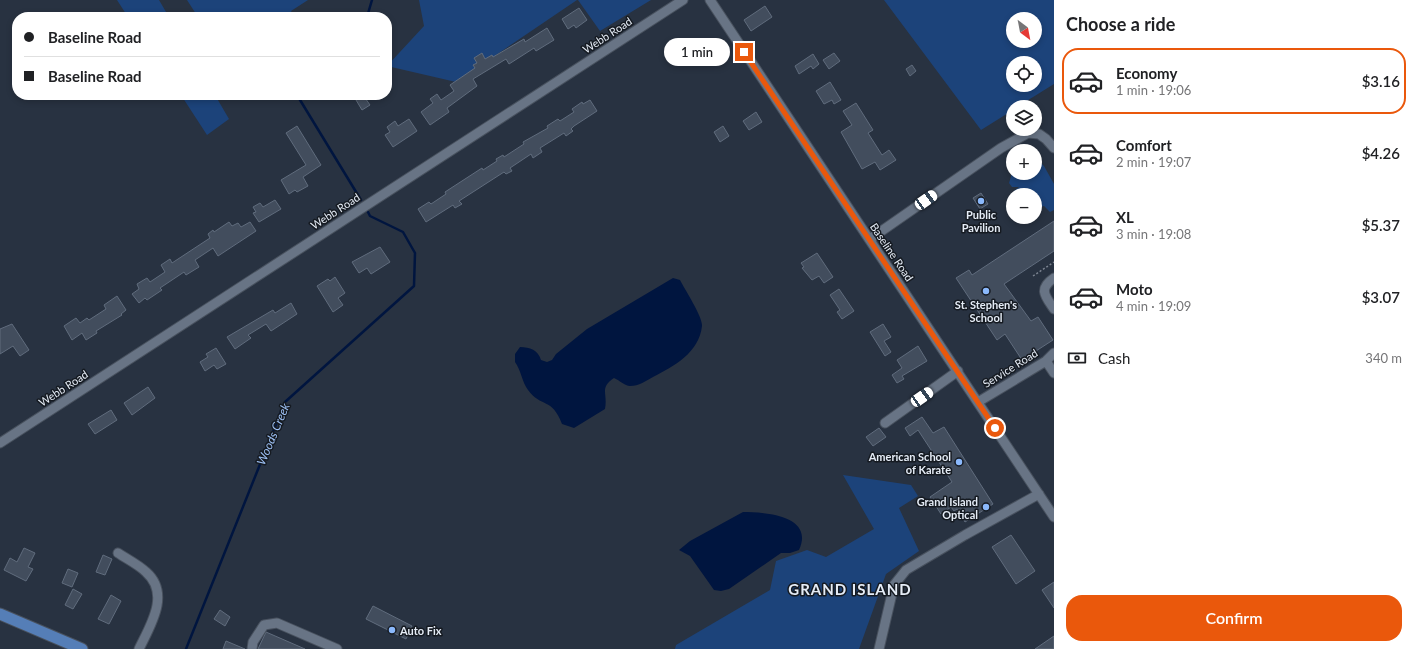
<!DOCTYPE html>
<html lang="en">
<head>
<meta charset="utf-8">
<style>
	body { margin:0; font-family:Lato,sans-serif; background:#f2f2f2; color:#202124; height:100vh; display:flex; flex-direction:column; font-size:15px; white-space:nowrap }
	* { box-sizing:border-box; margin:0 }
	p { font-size:13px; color:#757577 }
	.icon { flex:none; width:22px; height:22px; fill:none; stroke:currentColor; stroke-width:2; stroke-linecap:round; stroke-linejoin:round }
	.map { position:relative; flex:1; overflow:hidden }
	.sheet { display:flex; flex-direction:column; background:#fff; width:360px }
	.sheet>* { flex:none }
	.top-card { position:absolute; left:12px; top:12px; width:380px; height:88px; border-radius:16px; box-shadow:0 2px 6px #0003; display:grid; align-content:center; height:88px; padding:0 12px; background:#fff }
	.needle { width:26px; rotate:148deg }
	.fabs { position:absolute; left:1006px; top:12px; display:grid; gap:8px }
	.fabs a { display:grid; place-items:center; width:36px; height:36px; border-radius:50%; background:#fff; box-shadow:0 2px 6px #0003; font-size:20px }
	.end { position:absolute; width:18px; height:18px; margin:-9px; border:5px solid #ea580c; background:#fff; box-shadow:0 0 0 2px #fff }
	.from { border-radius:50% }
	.bubble { position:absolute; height:28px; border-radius:14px; background:#fff; box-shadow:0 2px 6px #0003; font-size:13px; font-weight:600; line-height:28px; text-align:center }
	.car { position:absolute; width:12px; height:24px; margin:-12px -6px; border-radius:5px; box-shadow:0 0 3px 1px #0007; background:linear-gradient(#fff 24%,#345 0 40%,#fff 0 76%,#345 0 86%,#fff 0) }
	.top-card b { display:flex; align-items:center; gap:14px; height:38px; font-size:15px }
	.top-card b+b { border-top:1px solid #e0e0e0 }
	.top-card i { width:10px; height:10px; background:#202124 }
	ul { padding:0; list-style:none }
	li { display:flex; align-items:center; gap:12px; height:66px; margin:0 8px 6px; padding:0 4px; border:2px solid transparent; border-radius:16px }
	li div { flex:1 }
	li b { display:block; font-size:15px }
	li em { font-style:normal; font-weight:600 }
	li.active { border-color:#ea580c }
	li>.icon { width:36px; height:36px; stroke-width:1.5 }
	h2 { padding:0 12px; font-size:18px; line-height:48px }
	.pay { display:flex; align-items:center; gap:10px; height:44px; padding:0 12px; font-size:15px }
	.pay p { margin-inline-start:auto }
	.action { display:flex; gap:8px; margin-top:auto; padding:8px 12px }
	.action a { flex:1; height:46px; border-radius:16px; background:#ea580c; color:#fff; font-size:16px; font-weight:600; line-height:46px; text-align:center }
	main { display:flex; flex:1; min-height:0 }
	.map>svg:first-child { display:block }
	.green { fill:#1c437a; fill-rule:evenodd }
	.water { fill:#00153f }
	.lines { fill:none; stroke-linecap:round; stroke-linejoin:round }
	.stream { stroke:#00153f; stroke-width:2.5 }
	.building { fill:#424d5d; stroke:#606c7d }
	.minor-casing { stroke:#48515e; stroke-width:11 }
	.major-casing { stroke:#48515e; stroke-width:13 }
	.path { stroke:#7b8390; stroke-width:1.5; stroke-dasharray:2 2; stroke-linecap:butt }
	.minor { stroke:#687485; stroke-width:9 }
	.major { stroke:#557eb7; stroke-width:11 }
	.route { stroke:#ea580c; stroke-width:5 }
	.poi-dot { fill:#8bb9fc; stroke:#151a21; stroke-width:1.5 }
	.labels { text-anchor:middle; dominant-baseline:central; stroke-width:3; stroke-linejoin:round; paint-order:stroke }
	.street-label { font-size:11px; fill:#e5ecf6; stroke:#151a21 }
	.poi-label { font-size:11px; font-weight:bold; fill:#e5ecf6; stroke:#151a21 }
	.water-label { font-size:12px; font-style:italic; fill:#9dc0f4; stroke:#151a21 }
	.district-label { font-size:15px; font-weight:bold; letter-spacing:1px; fill:#e5ecf6; stroke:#151a21 }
</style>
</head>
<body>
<main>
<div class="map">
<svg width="1054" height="649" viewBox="0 0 1054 649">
	<rect width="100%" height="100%" fill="#283241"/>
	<!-- green -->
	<path class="green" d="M117,0h42l10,17h-41z
		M187,0h121l-17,11 3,6h-96z
		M419,0h158l-121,82 -69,-16 37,-40z
		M578,0h73l-51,31z
		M884,0h170v84l-37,23h-4v3l-32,20zM1013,19h22v22h-22zM1013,63h22v22h-22z
		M181,95h34l14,24 -22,16z
		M1035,157l9,9 10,18v26l-4,2 -6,-6 -3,1 -6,-8v-4h-19l-2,-4 5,-4h-7l-3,-4 4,-13v3h22z
		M843,475l68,10 7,11 -19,12 20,43 -33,23 -27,75h-184l1,-4 94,-55 6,-29 31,-11 19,7 48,-28z"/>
	<!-- water -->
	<path class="water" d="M673,278l7,2c5,10 23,37 22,46 -3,27 -28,40 -49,51 -7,4 -14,9 -23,9 -5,0 -11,-6 -16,-8 -15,10 -6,15 -9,31l-31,19 -12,-4c-10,-27 -21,-16 -34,-34 -6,-8 -7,-20 -13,-28v-8l5,-7c10,0 18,3 21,13l6,2 5,-2 4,-6 31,-25z
		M743,512c21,0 72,3 56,38l-9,3h-9l-52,36 -8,2 -7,-1 -24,-34 -11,-6 11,-9z"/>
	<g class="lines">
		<!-- stream -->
		<path class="stream" d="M367,17l5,-17
			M297,95l64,105
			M186,649l99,-247 129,-116 1,-33 -12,-21 -33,-16 -2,-4"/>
	</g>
	<!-- building -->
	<path class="building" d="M765,6l7,11 -21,14 -7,-11z
		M579,8l8,12 -11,8 -2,-3 -6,4 -6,-10z
		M547,28l7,12 -18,11 -2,-3 -25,16 -3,-5 -33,20 4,7 -30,22 2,4 -19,13 -9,-13 12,-9 -3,-4 7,-5 4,6 13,-9 -4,-6 25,-17 -2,-3 4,-2 -3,-5 8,-5 3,6 7,-4 1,2 31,-18 1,3z
		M834,53l6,8 -11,8 -6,-9z
		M813,54l6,10 -6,5 -2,-3 -12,8 -4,-8z
		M912,65l4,6 -6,5 -4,-7z
		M830,82l11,18 -7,4 -2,-4 -8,4 -8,-13z
		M353,95h10l7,10 -8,5z
		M590,100l7,11 -23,15 -3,3 2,2 -7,5 -2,-3 -24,15 2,4 -9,6 -2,-4 -21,14 2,3 -6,3 -2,-2 -45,29 3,3 -7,4 -2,-3 -27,17 -8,-13 11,-7 2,2 15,-10 -1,-2 37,-24 1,2 14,-9 -1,-2 7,-4 1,2 20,-13 -1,-2 25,-14 -1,-2 11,-7 2,2 14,-9 -2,-3 10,-7 1,2z
		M856,103l17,27 -5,3 14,22 7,-5 7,10 -16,10 -5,-8 -13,7 -21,-37 11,-7 -9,-14z
		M756,112l6,10 -13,8 -6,-9z
		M409,119l8,12 -24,16 -8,-12 5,-3 -3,-5 8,-6 3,5z
		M297,126l24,39 -18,12 5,9 -11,6 -2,-2 -6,4 -8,-14 25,-15 -20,-32z
		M723,126l6,10 -9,6 -6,-10z
		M981,193l7,11 -8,5 -7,-11z
		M275,200l6,9 -22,13 -6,-9 3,-1 -3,-5 7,-4 3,4z
		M1054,221v30l-50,33 27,37 7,-4 15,23 -31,20 -17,-26 -8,6 -41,-62 13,-8 3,5z
		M229,222l3,4 6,-3 3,4 9,-5 6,9 -38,25 -5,-8 -18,12 4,7 -13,8 -2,-3 -24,16 2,2 -15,10 -2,-2 -6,5 -7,-9 7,-5 -2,-5 10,-6 3,4 15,-10 -4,-7 9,-6 2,4 38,-25 -2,-4 5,-4 1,2z
		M380,247l10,15 -19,12 -4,-6 -8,5 -7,-11z
		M817,253l16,24 -9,6 -5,-7 -7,4 -10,-12 2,-1 -3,-4z
		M335,277l10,16 -7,5 5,7 -10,7 -16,-26 11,-7 2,2z
		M839,289l15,22 -12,8 -5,-7 3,-2 -10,-15z
		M117,296l9,14 -5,4 1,1 -26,16 1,2 -11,7 -4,-7 -10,7 -8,-14 12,-8 4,5 7,-5 2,2 17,-11 -2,-4z
		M291,303l6,11 -26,17 -5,-7 -18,11 3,3 -16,11 -8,-12 46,-27 2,3z
		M12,324l17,26 -9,6 -7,-10 -13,8v-25z
		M883,324l8,13 -7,4 7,11 -6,4 -15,-24z
		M918,346l9,15 -25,15 2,3 -7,4 -5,-8 10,-7 -5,-8z
		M216,348l10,16 -9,5 -3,-4 -9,6 -5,-9 8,-5 -2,-3z
		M148,387l7,11 -23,17 -8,-12z
		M111,410l6,10 -22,14 -7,-10z
		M922,417l11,16 11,-6 49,77 -28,18 -8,-13 -3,2 -3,-4 -10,7 -11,-17 22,-15 -34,-52 -8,6 -5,-8z
		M879,428l7,9 -13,9 -7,-9z
		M1011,535l24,36 -19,13 -24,-37z
		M24,548l11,5 -7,14 5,2 -7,12 -22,-11 6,-12 7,4z
		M103,555l9,4 -7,16 -9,-3z
		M68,569l10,4 -6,14 -10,-4z
		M1054,582v26l-12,-18z
		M73,589l9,5 -9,15 -8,-4z
		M111,595l10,6 -12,23 -11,-5z
		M373,606l39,20 -6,13 -40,-20z
		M220,610l10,7 -5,9 -11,-7z
		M266,632l39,17h-47z
		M1054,636v13h-19z
		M226,641l19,8h-22z"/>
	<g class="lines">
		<defs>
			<path id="minor" d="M710,0l344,517
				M870,239l131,-91 27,-15 11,1 7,5 8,9
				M1054,278c-16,11 -9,18 0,31
				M1046,361l8,12
				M978,402l68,-41 8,-8
				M885,423l73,-52
				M0,443l683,-443
				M118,553c9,6 21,12 28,19 25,22 4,54 -7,77
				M252,649l1,-7 11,-17 13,-2 60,26
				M879,649l15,-64 12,-15 59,-35 74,-41"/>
			<path id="major" d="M0,614l82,35"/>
		</defs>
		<!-- minor casing -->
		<use href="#minor" class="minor-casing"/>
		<!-- major casing -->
		<use href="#major" class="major-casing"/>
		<!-- path -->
		<path class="path" d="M1033,276l21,-14"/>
		<!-- minor -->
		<use href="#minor" class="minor"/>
		<!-- major -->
		<use href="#major" class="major"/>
	</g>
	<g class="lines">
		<!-- route -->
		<path class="route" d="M744,52l251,376"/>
	</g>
	<!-- markers -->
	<g class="poi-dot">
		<circle cx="981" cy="201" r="4"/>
		<circle cx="986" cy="291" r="4"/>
		<circle cx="959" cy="462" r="4"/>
		<circle cx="986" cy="507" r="4"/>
		<circle cx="392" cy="630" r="4"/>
	</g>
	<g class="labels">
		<!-- street labels -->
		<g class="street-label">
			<text transform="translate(607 35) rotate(-33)">Webb Road</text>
			<text transform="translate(335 211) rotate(-33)">Webb Road</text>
			<text transform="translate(892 252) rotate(56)">Baseline Road</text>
			<text transform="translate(1010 368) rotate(-32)">Service Road</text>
			<text transform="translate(63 388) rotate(-33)">Webb Road</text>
		</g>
		<!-- poi labels -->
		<g class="poi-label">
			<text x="981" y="214">Public<tspan x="981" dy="13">Pavilion</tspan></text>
			<text x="986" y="304">St. Stephen's<tspan x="986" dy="13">School</tspan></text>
			<text x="951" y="456" text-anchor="end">American School<tspan x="951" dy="13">of Karate</tspan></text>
			<text x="978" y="501" text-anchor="end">Grand Island<tspan x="978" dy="13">Optical</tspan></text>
			<text x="400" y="630" text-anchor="start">Auto Fix</text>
		</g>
		<!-- water labels -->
		<g class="water-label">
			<text transform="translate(273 434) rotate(-67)">Woods Creek</text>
		</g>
		<!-- district labels -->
		<g class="district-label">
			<text x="850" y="589">GRAND ISLAND</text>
		</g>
	</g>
</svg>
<div class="fabs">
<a><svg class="needle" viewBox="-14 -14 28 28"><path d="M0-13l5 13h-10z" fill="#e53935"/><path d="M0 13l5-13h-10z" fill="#757577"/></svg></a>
<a><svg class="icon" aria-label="locate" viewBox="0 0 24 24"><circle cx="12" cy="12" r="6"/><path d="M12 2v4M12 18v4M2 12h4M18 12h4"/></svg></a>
<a><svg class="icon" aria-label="layers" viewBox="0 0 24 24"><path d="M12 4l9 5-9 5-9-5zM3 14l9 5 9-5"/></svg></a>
<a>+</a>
<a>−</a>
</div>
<i class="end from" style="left:995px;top:428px"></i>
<i class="end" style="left:744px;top:52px"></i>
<div class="bubble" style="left:664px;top:38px;width:66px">1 min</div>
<i class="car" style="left:926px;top:200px;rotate:55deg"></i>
<i class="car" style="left:922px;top:397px;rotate:55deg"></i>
<div class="top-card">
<b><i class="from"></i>Baseline Road</b>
<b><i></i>Baseline Road</b>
</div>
</div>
<section class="sheet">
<h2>Choose a ride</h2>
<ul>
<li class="active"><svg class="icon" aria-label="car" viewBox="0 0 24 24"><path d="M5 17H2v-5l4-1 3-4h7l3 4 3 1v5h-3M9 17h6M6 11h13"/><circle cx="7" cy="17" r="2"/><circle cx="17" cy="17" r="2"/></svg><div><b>Economy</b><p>1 min · 19:06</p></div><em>$3.16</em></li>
<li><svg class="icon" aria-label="car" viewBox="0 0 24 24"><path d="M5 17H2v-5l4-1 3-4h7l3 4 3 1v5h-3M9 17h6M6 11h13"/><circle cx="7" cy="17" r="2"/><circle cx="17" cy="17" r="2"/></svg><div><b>Comfort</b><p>2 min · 19:07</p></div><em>$4.26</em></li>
<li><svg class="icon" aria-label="car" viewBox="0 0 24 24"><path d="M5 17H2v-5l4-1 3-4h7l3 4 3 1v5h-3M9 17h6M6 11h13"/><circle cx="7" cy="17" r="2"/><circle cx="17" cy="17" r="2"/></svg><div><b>XL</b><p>3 min · 19:08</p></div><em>$5.37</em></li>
<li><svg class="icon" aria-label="car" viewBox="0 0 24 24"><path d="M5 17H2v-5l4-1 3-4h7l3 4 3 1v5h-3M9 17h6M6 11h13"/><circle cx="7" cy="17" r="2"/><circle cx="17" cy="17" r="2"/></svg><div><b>Moto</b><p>4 min · 19:09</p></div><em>$3.07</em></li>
</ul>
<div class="pay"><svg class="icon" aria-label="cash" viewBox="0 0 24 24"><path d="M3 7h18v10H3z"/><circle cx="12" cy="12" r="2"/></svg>Cash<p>340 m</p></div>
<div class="action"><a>Confirm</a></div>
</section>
</main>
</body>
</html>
